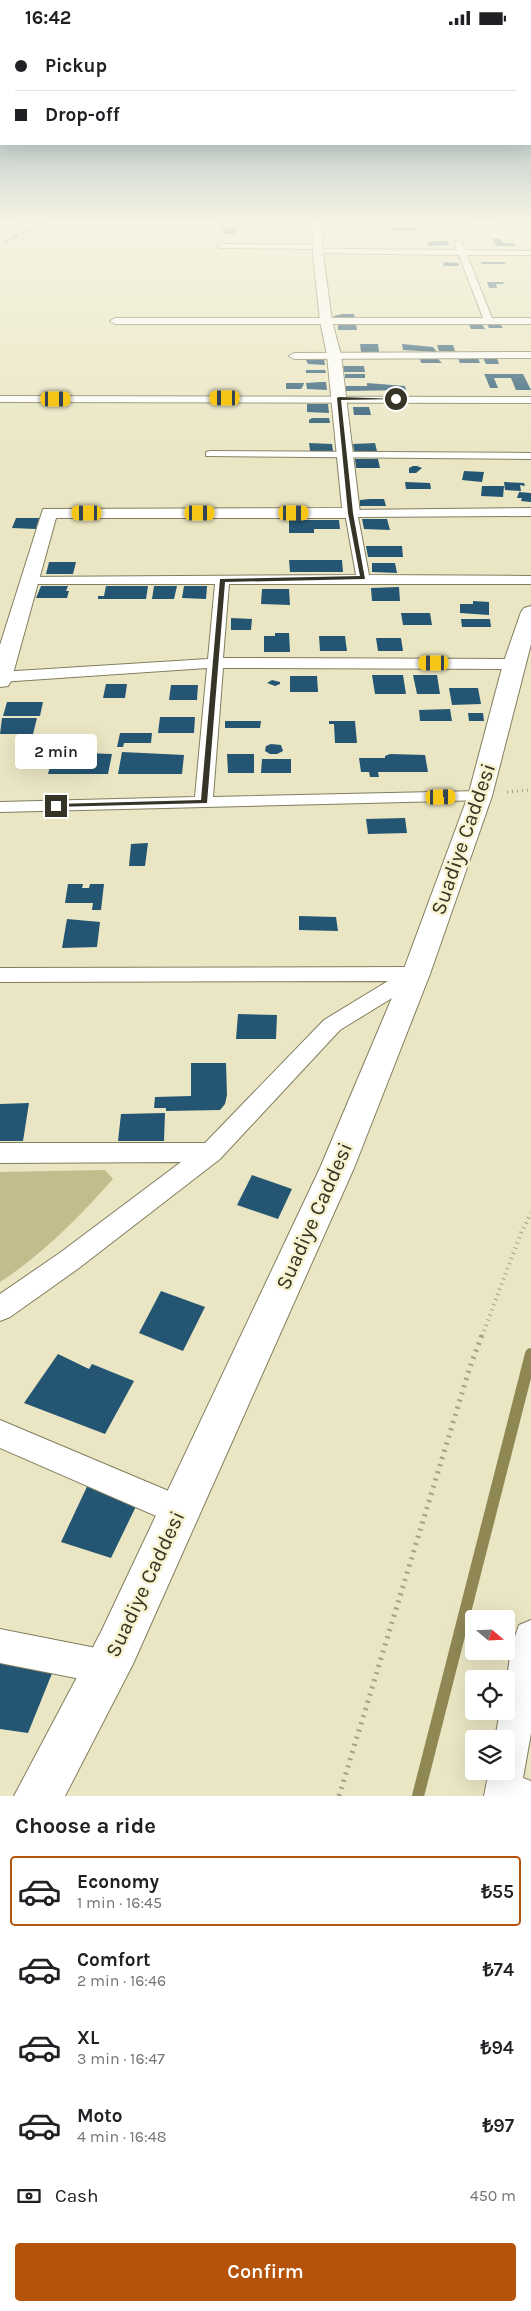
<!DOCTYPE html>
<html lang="en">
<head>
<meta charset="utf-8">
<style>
	body { margin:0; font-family:Karla,sans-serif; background:#f2f2f2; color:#202124; height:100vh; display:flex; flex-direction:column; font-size:19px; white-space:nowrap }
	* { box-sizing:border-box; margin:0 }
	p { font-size:16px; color:#757577 }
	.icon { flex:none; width:28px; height:28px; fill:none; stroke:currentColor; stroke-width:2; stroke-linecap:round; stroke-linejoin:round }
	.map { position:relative; height:1761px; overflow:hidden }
	.drawer { display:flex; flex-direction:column; background:#fff; flex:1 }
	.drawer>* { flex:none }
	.banner { position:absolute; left:0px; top:0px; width:531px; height:110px; box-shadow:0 5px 20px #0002; display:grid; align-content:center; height:110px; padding:0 15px; background:#fff }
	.needle { width:32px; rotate:109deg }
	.controls { position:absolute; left:465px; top:1575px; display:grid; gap:10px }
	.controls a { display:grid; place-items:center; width:50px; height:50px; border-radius:5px; background:#fff; box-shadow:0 5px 20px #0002; font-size:25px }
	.end { position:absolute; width:22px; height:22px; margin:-11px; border:6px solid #363426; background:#fff; box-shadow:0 0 0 2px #fff }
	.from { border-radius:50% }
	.bubble { position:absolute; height:35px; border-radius:5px; background:#fff; box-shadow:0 5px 20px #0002; font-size:16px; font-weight:600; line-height:35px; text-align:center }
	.car { position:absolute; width:15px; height:30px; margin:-15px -8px; border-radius:6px; box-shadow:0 0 4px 1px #0007; background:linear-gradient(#f5c518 24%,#345 0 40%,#f5c518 0 76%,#345 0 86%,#f5c518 0) }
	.banner b { display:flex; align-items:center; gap:18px; height:48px; font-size:19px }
	.banner b+b { border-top:1px solid #e0e0e0 }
	.banner i { width:12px; height:12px; background:#202124 }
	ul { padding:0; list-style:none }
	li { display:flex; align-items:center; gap:15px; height:70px; margin:0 10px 8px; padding:0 5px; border:2px solid transparent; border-radius:5px }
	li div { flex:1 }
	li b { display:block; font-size:19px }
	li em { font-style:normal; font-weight:600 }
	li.on { border-color:#b45309 }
	li>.icon { width:45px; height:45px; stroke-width:1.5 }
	h2 { padding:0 15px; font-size:22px; line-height:60px }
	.pay { display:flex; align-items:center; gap:12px; height:55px; padding:0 15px; font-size:19px }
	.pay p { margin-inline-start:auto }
	.button { display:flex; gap:10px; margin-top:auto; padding:10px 15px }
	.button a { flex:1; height:58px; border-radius:5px; background:#b45309; color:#fff; font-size:20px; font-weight:600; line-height:58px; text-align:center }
	.status { display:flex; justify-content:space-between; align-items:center; height:35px; padding:0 25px; background:#fff; direction:ltr }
	.status svg { height:14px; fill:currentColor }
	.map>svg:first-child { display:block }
	.green { fill:#c3bc8c }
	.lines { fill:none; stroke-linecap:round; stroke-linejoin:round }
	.stream { stroke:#8f8854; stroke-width:12 }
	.building { fill:#245572 }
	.street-casing { stroke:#827e5e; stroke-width:2 }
	.secondary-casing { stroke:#827e5e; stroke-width:2 }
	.path-far2 { stroke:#a4a186; stroke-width:3; stroke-dasharray:1 4; stroke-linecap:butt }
	.path-far1 { stroke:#a4a186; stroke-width:4; stroke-dasharray:1 4.5; stroke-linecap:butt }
	.path { stroke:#a4a186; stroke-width:5; stroke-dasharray:2 5.5; stroke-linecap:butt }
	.street { fill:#fff; fill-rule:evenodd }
	.secondary { fill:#fff; fill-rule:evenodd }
	.rail-casing { stroke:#6e6b57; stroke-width:2.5 }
	.rail { stroke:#f7f3d0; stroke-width:2; stroke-dasharray:5; stroke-linecap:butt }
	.route { fill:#363426 }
	.labels { text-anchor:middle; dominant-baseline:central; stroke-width:5; stroke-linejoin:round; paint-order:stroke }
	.near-street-label { font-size:21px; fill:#363426; stroke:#f7f3d0 }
</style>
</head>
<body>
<div class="status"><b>16:42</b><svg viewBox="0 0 49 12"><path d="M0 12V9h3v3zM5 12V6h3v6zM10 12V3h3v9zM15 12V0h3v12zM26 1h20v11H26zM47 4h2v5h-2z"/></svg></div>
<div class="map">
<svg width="531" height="1761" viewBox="0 0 531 1761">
	<rect width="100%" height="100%" fill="#eae6c3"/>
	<!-- green -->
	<path class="green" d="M105,1135l8,9c-33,37 -71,76 -113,103v-110z"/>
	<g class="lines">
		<!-- stream -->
		<path class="stream" d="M418,1761l113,-442"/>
	</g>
	<!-- building -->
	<path class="building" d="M399,192h15l1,4h-24l-1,-3z
		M223,193h13l-1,6h-12z
		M492,204h8l3,4h11l2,3h-20z
		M434,206h14l1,4 -22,1 1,-4z
		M444,227l14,1 1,3h-16z
		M481,227h23l2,2h-24z
		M487,247h16l1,2h-8l1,4h-8z
		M342,279h12l1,4h-20l-1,-2z
		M338,289h18l1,6h-19z
		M469,289h13l3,5h-14z
		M487,289h13l3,4h-14z
		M360,309h18l1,8h-18z
		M402,309l31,3 4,5 -34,-2z
		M437,310h16l2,6h-16z
		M305,323h19l1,7 -17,-1z
		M420,323h17l5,5h-21z
		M458,323h20l2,5h-20z
		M483,323h14l2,6h-13z
		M343,331h21l1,6h-21z
		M306,335h19l1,3h-20z
		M345,339h20v4h-20z
		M484,339h39l8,16h-15l-5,-12h-17l4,10h-8l-4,-10h6h-6z
		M321,347h5l1,8 -20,-1 -1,-6z
		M286,348h18l-1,3 -2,3h-15z
		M367,348l38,3 1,4 -60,1v-5h21z
		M307,369h21l1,9 -22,-1z
		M353,372h16l2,8h-17z
		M312,383h17l1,5h-21v-3z
		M309,408l23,1 1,7h-23z
		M375,408l2,8h-23l-1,-7z
		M355,424h23l2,9h-24z
		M413,431h4l5,2 -6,5h-7v-5z
		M464,436l20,1 -2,10 -20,-2z
		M405,447l25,1 1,6h-25z
		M504,447l20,1 1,3 -5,-1 1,6 -16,-1z
		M482,451h22l-1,11 -22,-1z
		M519,457l12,1v9l-10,-1 1,-3h-5z
		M370,464h14l2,7h-26v-6z
		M16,483h23l-3,11 -24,-1z
		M362,484h25l3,11 -26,-1z
		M289,485h50l1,9h-26v4h-25z
		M366,511h36l1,11h-35z
		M289,525h53l1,12h-53z
		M49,527h27l-3,12h-27z
		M372,528h23l2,10 -25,-1z
		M41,551h27l-2,5h3l-2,7h-31z
		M106,551h42l-2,13h-48v-3h6z
		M154,551h23l-3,13h-22z
		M184,551h23l-1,13 -24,-1z
		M399,552l1,14h-28l-1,-13z
		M262,554h27l1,16 -29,-1z
		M473,566l16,1v13l-29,-2v-9h13z
		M401,578h29l2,12h-29z
		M231,583l21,1 -1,11h-20z
		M461,584h29l1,8h-29z
		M275,598h14l1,19h-26v-16h11z
		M319,601h26l2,15h-27z
		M376,603h25l2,13h-25z
		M372,640h31l3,19h-31z
		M413,640h24l3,19h-23z
		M290,641h27l1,16h-28z
		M272,645l8,2v2l-5,2 -8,-3z
		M106,649h21l-2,14h-22z
		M171,650h27l-1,15h-28z
		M449,653h29l3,16 -29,1z
		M7,667h36l-3,14h-37z
		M450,674l2,12h-32l-1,-11z
		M468,678h15l1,8h-15z
		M160,682h35l-1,16h-36z
		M2,683h35l-4,16h-33z
		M225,686h36l-1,7h-35z
		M329,686h26l2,22h-22l-1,-19h-5z
		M120,698h32l-1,10h-27l-1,4h-6z
		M271,709l10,1 2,6 -6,3h-7l-5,-3 1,-5z
		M54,717l58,2 -4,20h-60z
		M122,717l62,3 -2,19h-64z
		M227,719h27v19h-26z
		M390,719l35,1 3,17h-50l1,5h-9l-1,-5h-8l-2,-14h26v-2z
		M262,724h29v14h-30z
		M405,783l2,15 -39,1 -2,-15z
		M148,808l-3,23h-16l2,-22z
		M68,849h15l-1,4h7l1,-4h14l-3,26h-9l1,-7h-28z
		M299,881l37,1 2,14 -39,-1z
		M67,884l33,3 -3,25 -35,1z
		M238,979l39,1 -1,24h-40z
		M191,1028h35l1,32 -2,9 -5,6 -54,1v-3h-12l1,-11 36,-1z
		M29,1068l-6,38h-23v-37z
		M165,1078l-1,28h-46l3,-27z
		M252,1140l40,14 -14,30 -41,-14z
		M161,1256l44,16 -22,44 -44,-18z
		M58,1319l31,15 3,-5 42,17 -29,53 -81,-31z
		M92,1441l49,20 -30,62 -50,-16z
		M0,1620l55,11 -27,67 -28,-4z"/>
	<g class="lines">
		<defs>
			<path id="street" d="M531,187v4l-305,1 -4,-2 4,-2z
				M458,205l4,2 3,8 66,1v4h-64l25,63h39v6h-416l-5,-3 5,-3h368l-24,-63 -141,-2h-3v-4l-94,-1 -4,-2 4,-2 97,1h3v4l136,1 -3,-8z
				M531,317v6l-237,1 -5,-3 5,-3z
				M0,361l531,1v6l-531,-1z
				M210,416l321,2v6l-325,-3v-4z
				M531,473v8l-173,1 11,58 162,1v8h-302l-6,74 291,1 8,5 -8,5 -291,-1 -10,129 267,-6 6,1 3,4 -3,4 -486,12v-10l195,-5 12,-129 -207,14v-10l208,-13 7,-75h-186l-5,-1 -2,-3 2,-3 332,-2 -11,-62 2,-3z
				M416,932l7,2 4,5 -4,5 -83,51 -120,129 -141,109 -69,49 -10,4v-27l61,-42 120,-90 -181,1v-20h205l119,-123 64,-39 -388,1v-14z
				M0,1385l190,80 4,11 -4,11 -11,4 -179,-78z
				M531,1585v113l-8,45 8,3v15h-47l5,-25h17v-32h-11l5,-28h6c0,-29 2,-58 13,-86z
				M0,1594l106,21 12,5 5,12 -5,12 -12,5 -106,-21z"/>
			<path id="secondary" d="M312,185h10l1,34 9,67 9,34 19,158 -3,4 -6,1h-295l-45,163 -3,5 -8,1v-42l43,-136 299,-1 -15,-153 -7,-34 -7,-67z
				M531,571v38l-39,152 -62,178 -76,194 -221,496 -68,132h-51l87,-164 219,-464 82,-194 66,-178 35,-132 18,-52 3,-4z"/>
		</defs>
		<!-- street casing -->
		<use href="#street" class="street-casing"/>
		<!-- secondary casing -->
		<use href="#secondary" class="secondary-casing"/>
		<!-- path-far2 -->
		<path class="path-far2" d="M507,757l24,-2"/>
		<!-- path-far1 -->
		<path class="path-far1" d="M482,1301l39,-103 10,-20"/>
		<!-- path -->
		<path class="path" d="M339,1761l131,-429 12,-32"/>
		<!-- street -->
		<use href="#street" class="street"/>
		<!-- secondary -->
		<use href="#secondary" class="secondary"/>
		<defs>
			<path id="rail" d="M0,200l30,-15
				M0,210l47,-25"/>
		</defs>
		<!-- rail casing -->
		<use href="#rail" class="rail-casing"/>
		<!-- rail -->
		<use href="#rail" class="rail"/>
	</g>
	<!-- sky -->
	<linearGradient id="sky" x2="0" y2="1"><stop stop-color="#84a2ad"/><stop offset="0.43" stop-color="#f6f4e4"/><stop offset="1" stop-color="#f6f4e4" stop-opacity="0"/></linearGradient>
	<rect width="531" height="431" fill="url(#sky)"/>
	<!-- route -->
	<path class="route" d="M339,362l60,2 -58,1 12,113 12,66 -140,3 -18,221 -154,4 -1,-1 4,-2 145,-4 19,-221 140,-3 -12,-63 -11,-115z"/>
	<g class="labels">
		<!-- near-street labels -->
		<g class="near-street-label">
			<text transform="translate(463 804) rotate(-71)">Suadiye Caddesi</text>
			<text transform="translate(314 1181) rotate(-66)">Suadiye Caddesi</text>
			<text transform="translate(145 1549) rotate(-65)">Suadiye Caddesi</text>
		</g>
	</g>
</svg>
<div class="controls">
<a><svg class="needle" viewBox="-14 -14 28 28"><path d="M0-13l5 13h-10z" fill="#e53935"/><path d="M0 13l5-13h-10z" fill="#757577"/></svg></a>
<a><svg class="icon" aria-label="locate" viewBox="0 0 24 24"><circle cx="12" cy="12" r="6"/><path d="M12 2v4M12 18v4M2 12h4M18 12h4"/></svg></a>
<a><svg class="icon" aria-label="layers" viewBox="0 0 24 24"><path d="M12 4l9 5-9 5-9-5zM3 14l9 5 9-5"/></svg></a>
</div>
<i class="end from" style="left:396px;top:364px"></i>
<i class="end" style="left:56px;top:771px"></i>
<div class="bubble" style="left:15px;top:699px;width:82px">2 min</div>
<i class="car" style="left:225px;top:363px;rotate:270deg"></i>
<i class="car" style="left:56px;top:364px;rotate:90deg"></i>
<i class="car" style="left:87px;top:478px;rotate:270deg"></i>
<i class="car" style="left:200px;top:478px;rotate:90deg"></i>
<i class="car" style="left:294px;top:478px;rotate:90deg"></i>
<i class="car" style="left:434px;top:628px;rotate:270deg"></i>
<i class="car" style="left:441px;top:762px;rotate:89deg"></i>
<div class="banner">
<b><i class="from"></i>Pickup</b>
<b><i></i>Drop-off</b>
</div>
</div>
<section class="drawer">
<h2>Choose a ride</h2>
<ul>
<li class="on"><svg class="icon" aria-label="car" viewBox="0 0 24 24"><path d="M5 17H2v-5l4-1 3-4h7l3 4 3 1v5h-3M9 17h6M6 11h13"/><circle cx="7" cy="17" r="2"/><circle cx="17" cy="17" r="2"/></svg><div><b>Economy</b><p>1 min · 16:45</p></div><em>₺55</em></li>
<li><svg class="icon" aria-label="car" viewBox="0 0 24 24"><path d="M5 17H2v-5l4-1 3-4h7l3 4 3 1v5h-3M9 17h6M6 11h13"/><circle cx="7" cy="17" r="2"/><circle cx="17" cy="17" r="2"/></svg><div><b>Comfort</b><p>2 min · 16:46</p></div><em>₺74</em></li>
<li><svg class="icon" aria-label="car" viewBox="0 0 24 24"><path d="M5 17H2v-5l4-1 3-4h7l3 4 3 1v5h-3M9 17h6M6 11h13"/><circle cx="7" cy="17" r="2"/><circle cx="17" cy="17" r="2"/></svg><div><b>XL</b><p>3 min · 16:47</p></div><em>₺94</em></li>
<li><svg class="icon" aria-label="car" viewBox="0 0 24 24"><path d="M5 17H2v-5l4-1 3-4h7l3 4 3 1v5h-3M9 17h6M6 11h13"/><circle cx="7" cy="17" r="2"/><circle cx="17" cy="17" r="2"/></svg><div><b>Moto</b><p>4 min · 16:48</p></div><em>₺97</em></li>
</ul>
<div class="pay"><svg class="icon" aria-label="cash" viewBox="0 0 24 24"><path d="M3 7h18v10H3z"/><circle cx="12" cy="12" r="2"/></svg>Cash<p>450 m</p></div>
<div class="button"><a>Confirm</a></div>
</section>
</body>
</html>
